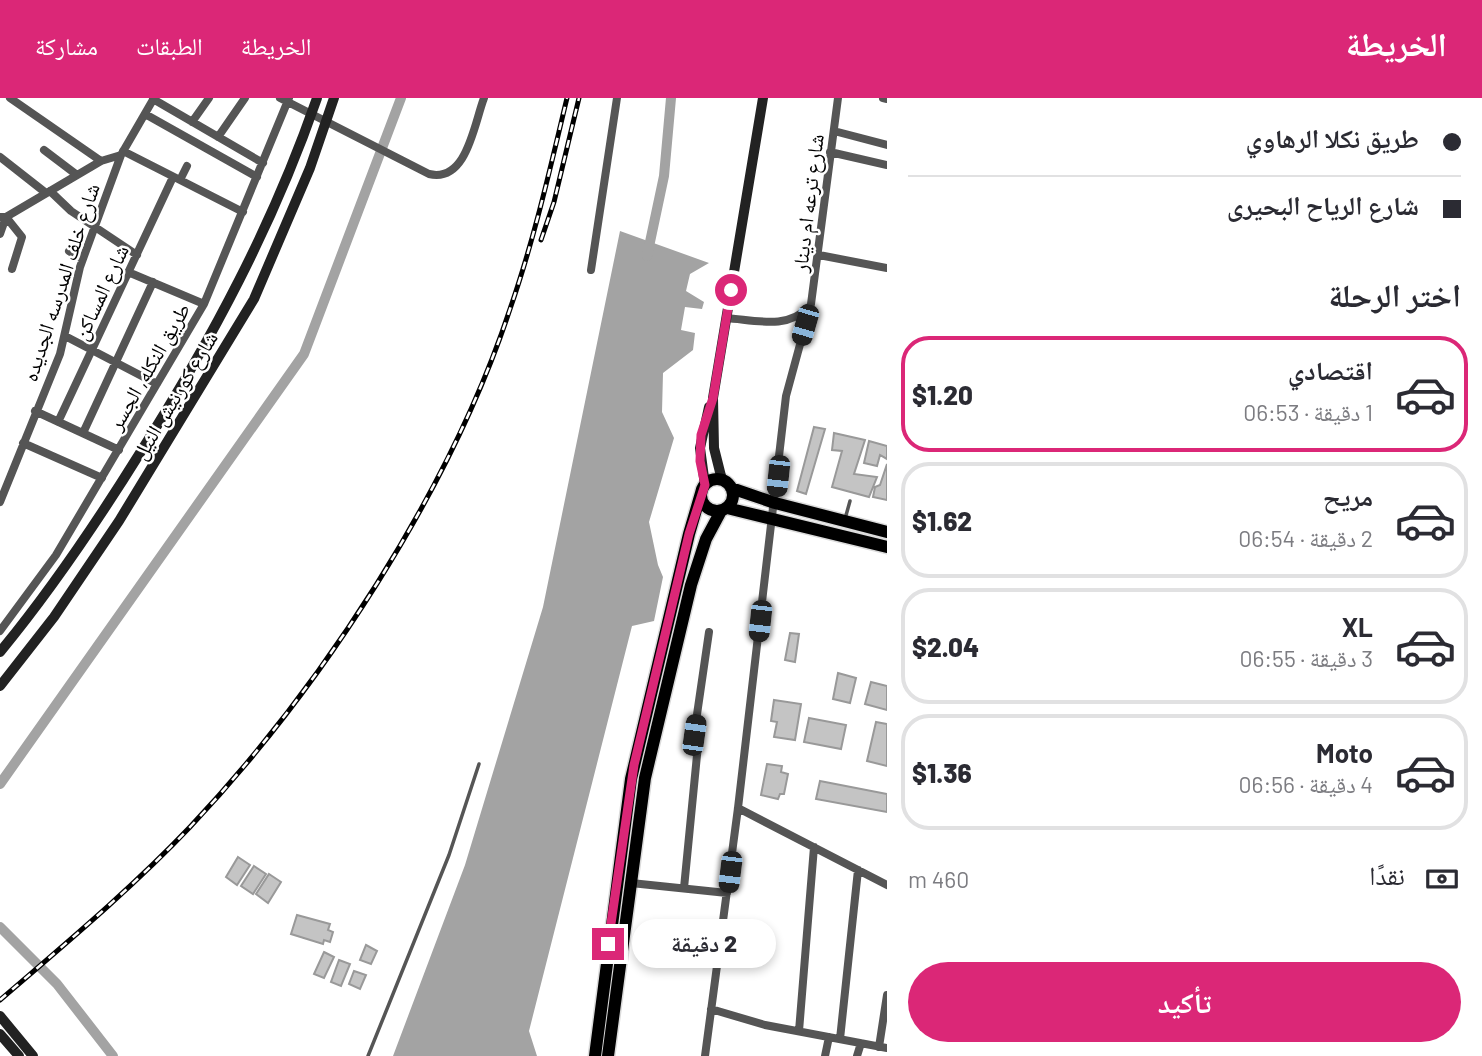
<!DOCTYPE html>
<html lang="ar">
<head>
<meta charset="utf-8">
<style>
	body { margin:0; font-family:Barlow,"Noto Naskh Arabic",sans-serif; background:#f7f7f7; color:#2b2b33; direction:rtl; height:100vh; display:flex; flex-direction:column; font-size:26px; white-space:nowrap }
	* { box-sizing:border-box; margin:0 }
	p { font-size:23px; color:#7c7c81 }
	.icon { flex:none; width:38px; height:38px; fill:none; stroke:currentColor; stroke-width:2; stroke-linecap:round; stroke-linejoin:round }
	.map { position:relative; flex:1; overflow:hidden; direction:ltr }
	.panel { display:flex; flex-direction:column; background:#fff; width:595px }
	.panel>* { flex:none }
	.top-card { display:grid; align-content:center; height:154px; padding:0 21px; background:#fff }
	.end { position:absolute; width:32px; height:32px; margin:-16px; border:9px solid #db2777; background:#fff; box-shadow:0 0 0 4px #fff }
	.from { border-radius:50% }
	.bubble { position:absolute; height:49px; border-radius:24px; background:#fff; box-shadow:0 4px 10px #0003; font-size:23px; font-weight:800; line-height:49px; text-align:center; direction:rtl }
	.car { position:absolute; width:21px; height:42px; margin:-21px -10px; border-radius:9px; box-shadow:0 0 5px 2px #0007; background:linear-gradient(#222 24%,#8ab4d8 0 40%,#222 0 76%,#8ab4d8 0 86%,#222 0) }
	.top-card b { display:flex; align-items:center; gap:24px; height:66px; font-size:26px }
	.top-card b+b { border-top:2px solid #e1e1e2 }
	.top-card i { width:18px; height:18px; background:#2b2b33 }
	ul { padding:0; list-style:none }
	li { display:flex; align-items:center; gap:21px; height:116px; margin:0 14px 10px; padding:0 7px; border:4px solid #e1e1e2; border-radius:28px }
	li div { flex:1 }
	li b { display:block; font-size:26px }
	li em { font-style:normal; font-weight:800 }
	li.on { border-color:#db2777 }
	li>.icon { width:63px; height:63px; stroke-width:1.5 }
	h2 { padding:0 21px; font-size:32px; line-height:84px }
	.pay { display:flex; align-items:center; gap:18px; height:77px; padding:0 21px; font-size:26px }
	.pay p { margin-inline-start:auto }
	.primary-button { display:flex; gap:14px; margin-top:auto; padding:14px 21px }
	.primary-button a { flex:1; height:80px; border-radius:42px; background:#db2777; color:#fff; font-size:28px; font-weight:800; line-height:80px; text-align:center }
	header { display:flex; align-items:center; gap:42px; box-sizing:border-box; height:98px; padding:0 35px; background:#db2777; color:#fff }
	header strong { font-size:33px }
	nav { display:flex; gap:38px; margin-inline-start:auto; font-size:24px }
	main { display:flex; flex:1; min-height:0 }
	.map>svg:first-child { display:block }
	.water { fill:#a3a3a3 }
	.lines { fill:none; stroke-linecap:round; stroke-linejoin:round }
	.canal { stroke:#a3a3a3; stroke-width:10 }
	.building { fill:#c4c4c4; stroke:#999; stroke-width:2 }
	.primary-casing { stroke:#dbdbdb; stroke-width:15 }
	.service { stroke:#555; stroke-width:3.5 }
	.minor { stroke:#555; stroke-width:8 }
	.secondary { stroke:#222; stroke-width:10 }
	.primary { stroke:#000; stroke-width:12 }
	.rail-casing { stroke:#000; stroke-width:5 }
	.rail { stroke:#fff; stroke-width:2.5; stroke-dasharray:8; stroke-linecap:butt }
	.route { stroke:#db2777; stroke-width:9 }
	.labels { text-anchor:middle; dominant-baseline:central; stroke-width:5; stroke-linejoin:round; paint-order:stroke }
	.street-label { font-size:21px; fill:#000; stroke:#fff }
</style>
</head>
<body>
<header>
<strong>الخريطة</strong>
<nav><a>الخريطة</a><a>الطبقات</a><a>مشاركة</a></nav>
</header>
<main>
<section class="panel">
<div class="top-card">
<b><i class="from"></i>طريق نكلا الرهاوي</b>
<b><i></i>شارع الرياح البحيرى</b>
</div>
<h2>اختر الرحلة</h2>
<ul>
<li class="on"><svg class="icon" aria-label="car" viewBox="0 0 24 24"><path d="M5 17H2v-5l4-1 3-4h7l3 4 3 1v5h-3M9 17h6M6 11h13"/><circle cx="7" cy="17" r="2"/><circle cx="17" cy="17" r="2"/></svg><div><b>اقتصادي</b><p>1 دقيقة · 06:53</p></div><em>$1.20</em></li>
<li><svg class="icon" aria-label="car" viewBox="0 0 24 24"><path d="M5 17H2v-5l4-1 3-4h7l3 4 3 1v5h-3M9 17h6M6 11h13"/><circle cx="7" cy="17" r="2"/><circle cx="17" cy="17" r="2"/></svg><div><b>مريح</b><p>2 دقيقة · 06:54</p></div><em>$1.62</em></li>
<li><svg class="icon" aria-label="car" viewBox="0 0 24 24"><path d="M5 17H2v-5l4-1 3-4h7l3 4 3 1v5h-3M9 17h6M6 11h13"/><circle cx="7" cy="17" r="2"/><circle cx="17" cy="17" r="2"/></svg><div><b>XL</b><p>3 دقيقة · 06:55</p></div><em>$2.04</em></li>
<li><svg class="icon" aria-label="car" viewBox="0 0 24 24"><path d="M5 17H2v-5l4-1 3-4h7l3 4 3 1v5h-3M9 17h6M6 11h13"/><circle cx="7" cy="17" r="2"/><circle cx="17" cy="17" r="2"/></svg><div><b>Moto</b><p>4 دقيقة · 06:56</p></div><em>$1.36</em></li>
</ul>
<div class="pay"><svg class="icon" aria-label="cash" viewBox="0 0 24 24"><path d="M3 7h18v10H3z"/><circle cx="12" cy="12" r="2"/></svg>نقدًا<p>460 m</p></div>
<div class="primary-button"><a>تأكيد</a></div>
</section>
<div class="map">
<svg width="887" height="958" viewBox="0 0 887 958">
	<rect width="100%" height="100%" fill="#fff"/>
	<!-- water -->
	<path class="water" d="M620,133l89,32 -19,11 -4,17 18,11 -2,7 -17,-2 -4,23 14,3 -2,17 -30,23 -1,39 12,26 -25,84 9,43 5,12 -9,44 -22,5 -103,405 8,25h-144l72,-191 78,-258z"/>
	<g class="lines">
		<!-- canal -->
		<path class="canal" d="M647,158l17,-80 7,-78
			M0,686l304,-430 97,-256
			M0,829l57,57 56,72"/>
	</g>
	<!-- building -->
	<path class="building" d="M814,329l11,2 -19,65 -9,-3z
		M834,335l31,7 -11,34 23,3 -8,20 -37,-10 10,-36 -10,-1z
		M869,343l18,5v13l-7,-4 -3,11 -13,-3z
		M887,366v36l-14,-3 2,-10 5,-2z
		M790,535l9,1 -4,28 -10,-2z
		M838,575l18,5 -6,25 -17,-4z
		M871,584l16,4v24l-22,-6z
		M774,602l27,4 -6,36 -21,-3 3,-15 -6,-1z
		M809,620l37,7 -5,24 -37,-7z
		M876,624l11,2v42l-20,-5z
		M767,666l15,2 -1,6 7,2 -4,20h-4l-2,5 -17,-4z
		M820,683l67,13v18l-71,-13z
		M238,759l12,8 -13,20 -11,-8z
		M254,768l12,8 -13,20 -12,-8z
		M269,776l12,8 -13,21 -12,-9z
		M297,817l33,9 -2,6 5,2 -3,10 -6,-2 -1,4 -32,-10z
		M366,847l11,6 -6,13 -11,-4z
		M324,854l10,5 -10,21 -10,-4z
		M339,862l11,4 -9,22 -10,-4z
		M354,873l12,4 -6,14 -11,-5z"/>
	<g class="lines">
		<defs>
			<path id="primary" d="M701 397a16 16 0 1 1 32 0a16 16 0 1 1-32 0Z
				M731,390l44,15 112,29
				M727,410l160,39
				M595,958l36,-277 58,-245 12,-41
				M608,958l37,-278 46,-193 15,-46 15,-28"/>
		</defs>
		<!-- primary casing -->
		<use href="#primary" class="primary-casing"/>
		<!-- service -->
		<path class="service" d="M845,421l5,-18
			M368,958l81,-201 30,-91"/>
		<!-- minor -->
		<path class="minor" d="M10,0l91,63
			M280,0l149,76c38,9 45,-50 55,-76
			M883,0l4,1
			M153,1l110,64
			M145,16l112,63
			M192,24l17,-24
			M834,33l53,14
			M218,39l27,-39
			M44,52l33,25
			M123,53l120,61
			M830,54l57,13
			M0,59l46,36
			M180,82l7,-14
			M50,93l21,20 66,44
			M0,119h6l16,20 -10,32
			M0,136l6,-17 95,-56 20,-6
			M69,153l13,8
			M819,157l68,13
			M591,172l26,-172
			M128,174l76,32
			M726,220c29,2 61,12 83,-11
			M65,238l92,48
			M35,313l84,39
			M58,324l115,-245
			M83,335l70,-151
			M23,345l79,35
			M0,404l60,-148 20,-87 41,-112 33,-57
			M0,533l56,-76 148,-251 85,-206
			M738,710l149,77
			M631,785l96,10
			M684,790l14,-143 -4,-10 15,-103
			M711,911l54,16 122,23
			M799,933l15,-184
			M840,941l18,-169
			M879,949l8,-52
			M705,958l33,-248 48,-412 25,-92 27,-206
			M825,958l4,-19
			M857,958l4,-13"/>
		<!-- secondary -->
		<path class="secondary" d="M722,382l-8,-32 -1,-50 50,-300
			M705,387l-5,-37 9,-41
			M0,554c52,-63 97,-130 140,-199 72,-114 133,-228 177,-355
			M0,588l54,-69 65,-96 135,-222 56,-131 24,-70
			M0,918l33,40
			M0,936l19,22"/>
		<!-- primary -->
		<use href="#primary" class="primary"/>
		<defs>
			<path id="rail" d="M541,142l13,-38 25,-104
				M0,902c65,-56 131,-111 190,-173 131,-139 260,-336 320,-518 24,-69 40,-140 57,-211"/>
		</defs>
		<!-- rail casing -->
		<use href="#rail" class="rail-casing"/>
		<!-- rail -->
		<use href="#rail" class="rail"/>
	</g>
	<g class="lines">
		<!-- route -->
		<path class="route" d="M608,846l26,-179 55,-231 16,-49 -5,-24 1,-26 12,-37 18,-108"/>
	</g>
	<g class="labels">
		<!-- street labels -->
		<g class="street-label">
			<text transform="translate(807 105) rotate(-83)">شارع ترعه ام دينار</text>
			<text transform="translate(60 184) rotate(-72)">شارع خلف المدرسه الجديده</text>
			<text transform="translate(100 194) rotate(-65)">شارع المساكن</text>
			<text transform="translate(148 268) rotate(-60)">طريق النكله, الجسر</text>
			<text transform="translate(174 297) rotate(-59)">شارع كورنيش النيل</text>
		</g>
	</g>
</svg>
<i class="end from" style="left:731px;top:192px"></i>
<i class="end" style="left:608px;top:846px"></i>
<div class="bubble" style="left:632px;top:821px;width:144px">2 دقيقة</div>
<i class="car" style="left:805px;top:227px;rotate:196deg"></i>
<i class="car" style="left:778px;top:378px;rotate:186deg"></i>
<i class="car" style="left:760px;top:523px;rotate:186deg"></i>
<i class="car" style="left:694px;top:637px;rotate:8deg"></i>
<i class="car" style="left:730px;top:774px;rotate:187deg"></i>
</div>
</main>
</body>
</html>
